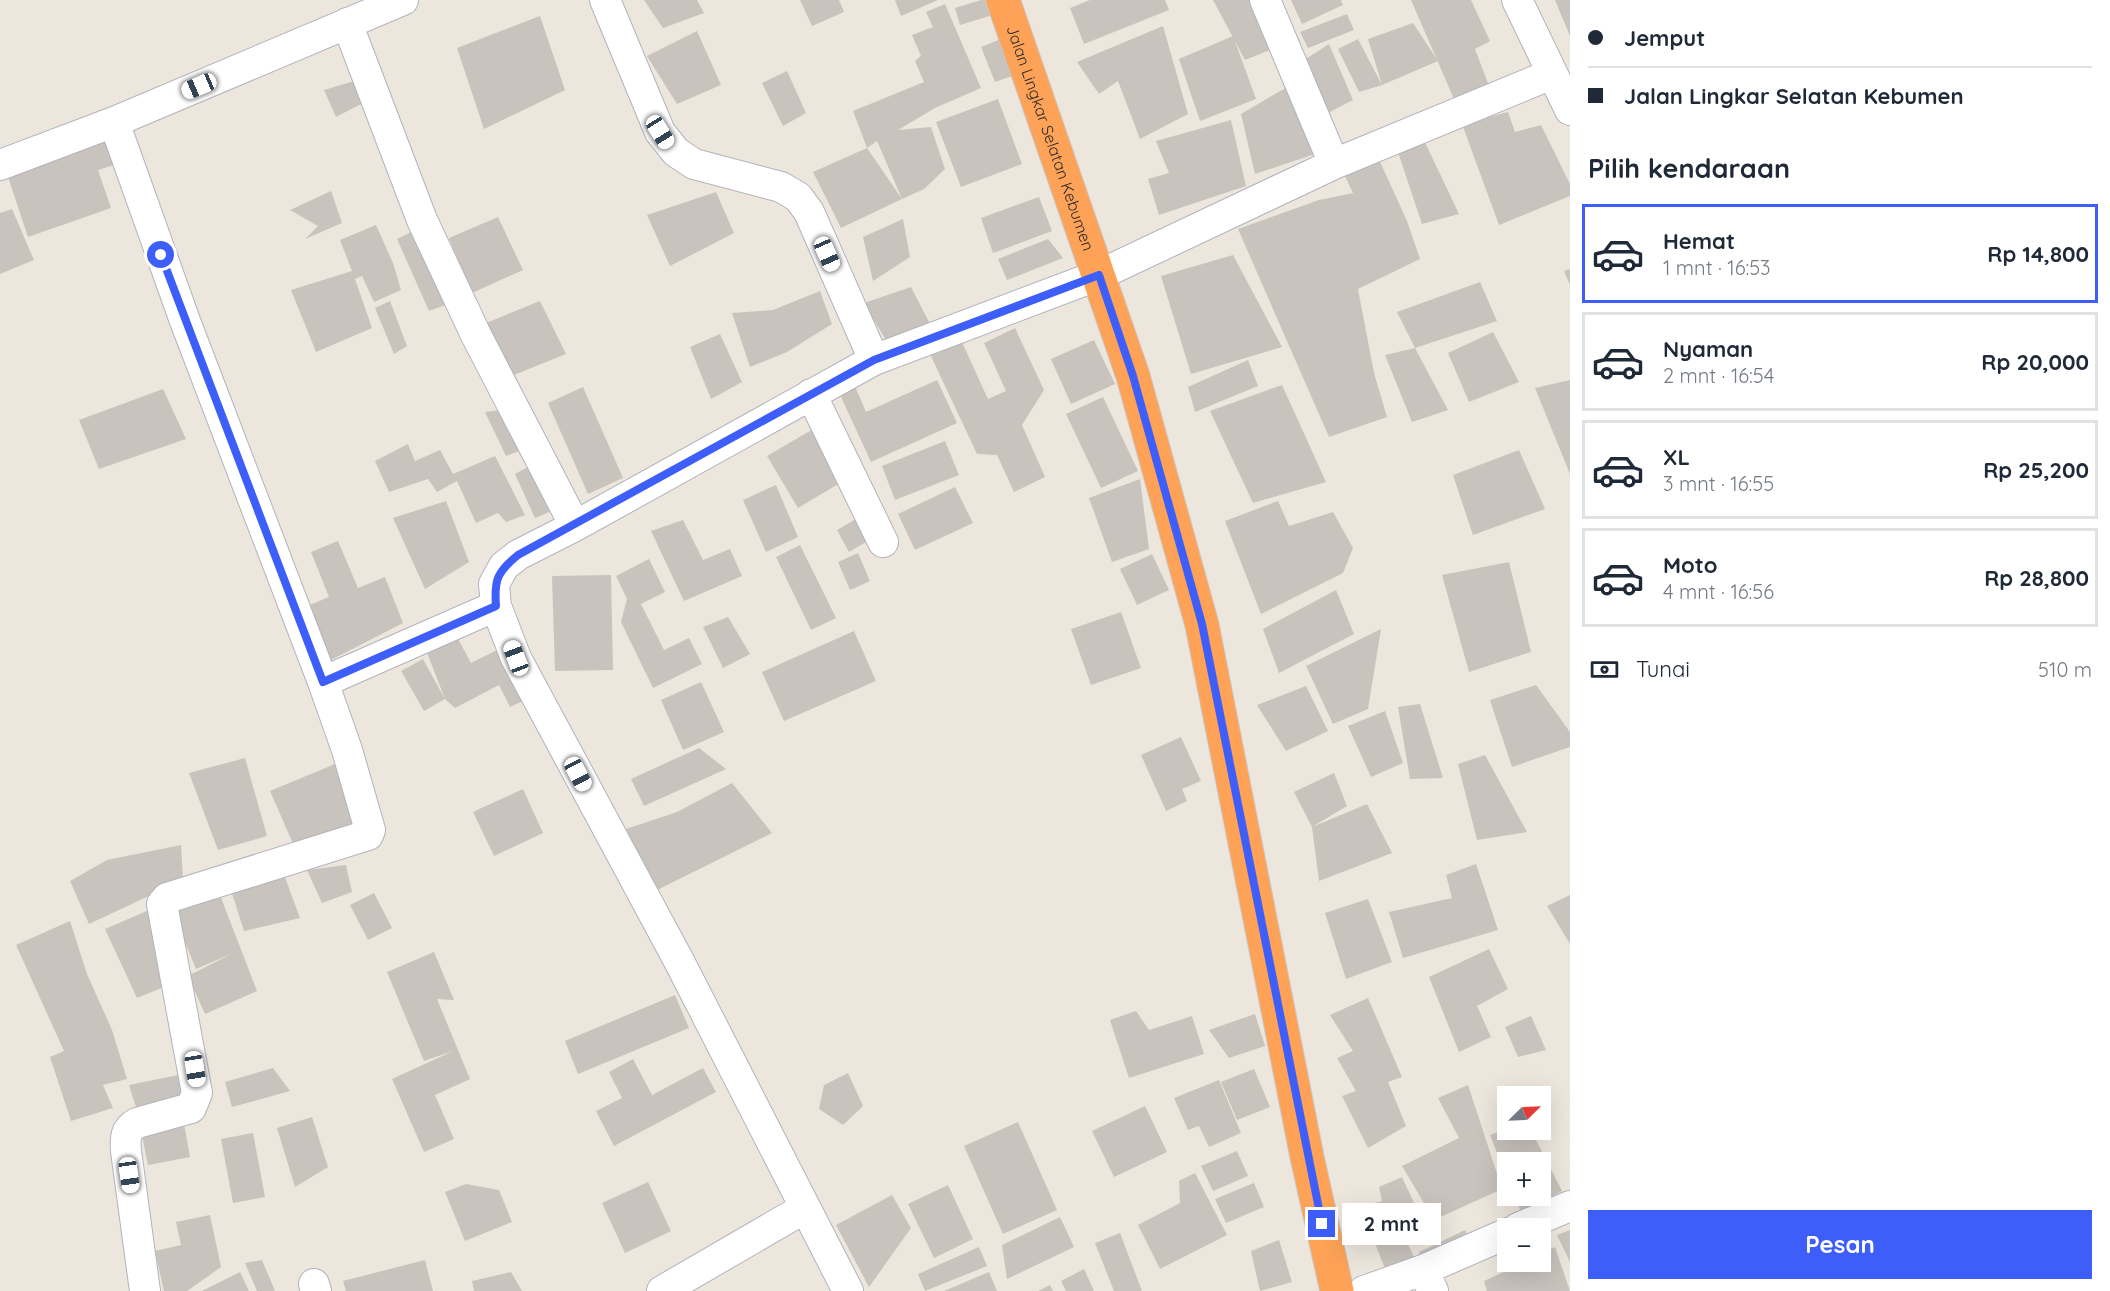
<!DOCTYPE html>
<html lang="id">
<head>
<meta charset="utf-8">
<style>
	body { margin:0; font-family:Quicksand,sans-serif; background:#f2f2f3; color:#1f2937; height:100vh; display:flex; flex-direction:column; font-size:22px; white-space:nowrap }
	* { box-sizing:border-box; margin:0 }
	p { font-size:20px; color:#747a83 }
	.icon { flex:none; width:33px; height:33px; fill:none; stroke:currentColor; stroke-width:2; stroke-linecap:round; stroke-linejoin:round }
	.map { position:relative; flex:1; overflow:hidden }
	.side { display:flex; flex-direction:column; background:#fff; width:540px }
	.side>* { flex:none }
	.top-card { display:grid; align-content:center; height:132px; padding:0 18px; background:#fff }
	.needle { width:39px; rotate:66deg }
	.buttons { position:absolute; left:1497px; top:1086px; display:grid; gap:12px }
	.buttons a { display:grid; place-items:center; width:54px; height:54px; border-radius:0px; background:#fff; box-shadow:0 6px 24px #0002; font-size:30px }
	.end { position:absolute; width:27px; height:27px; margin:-14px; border:8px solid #3e5ef9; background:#fff; box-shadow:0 0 0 3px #fff }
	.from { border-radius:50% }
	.bubble { position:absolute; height:42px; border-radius:0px; background:#fff; box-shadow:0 6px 24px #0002; font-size:20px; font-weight:700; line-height:42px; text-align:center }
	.car { position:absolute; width:18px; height:36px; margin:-18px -9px; border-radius:8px; box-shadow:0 0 4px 2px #0007; background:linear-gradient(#fff 24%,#345 0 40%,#fff 0 76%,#345 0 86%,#fff 0) }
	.top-card b { display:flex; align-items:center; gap:21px; height:57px; font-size:22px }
	.top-card b+b { border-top:2px solid #e0e1e3 }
	.top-card i { width:15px; height:15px; background:#1f2937 }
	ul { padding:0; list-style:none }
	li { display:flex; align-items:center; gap:18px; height:99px; margin:0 12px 9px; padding:0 6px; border:3px solid #e0e1e3; border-radius:0px }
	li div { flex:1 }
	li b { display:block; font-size:22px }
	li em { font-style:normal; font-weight:700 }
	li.active { border-color:#3e5ef9 }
	li>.icon { width:54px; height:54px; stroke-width:1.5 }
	h2 { padding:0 18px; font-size:27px; line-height:72px }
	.pay { display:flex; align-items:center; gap:15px; height:66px; padding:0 18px; font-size:22px }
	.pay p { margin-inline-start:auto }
	.action { display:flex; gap:12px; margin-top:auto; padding:12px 18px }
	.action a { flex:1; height:69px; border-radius:0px; background:#3e5ef9; color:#fff; font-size:24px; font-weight:700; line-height:69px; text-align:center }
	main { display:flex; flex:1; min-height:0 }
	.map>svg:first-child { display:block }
	.building { fill:#c8c3bc }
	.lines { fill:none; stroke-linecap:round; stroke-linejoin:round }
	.minor-casing { stroke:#b1b3be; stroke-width:32 }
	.highway-casing { stroke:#c8c8c8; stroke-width:35 }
	.minor { stroke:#fff; stroke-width:30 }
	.highway { stroke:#fda257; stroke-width:33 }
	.route { stroke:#3e5ef9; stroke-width:8 }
	.labels { text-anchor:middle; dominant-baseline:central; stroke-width:4.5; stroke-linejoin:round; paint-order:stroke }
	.street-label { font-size:16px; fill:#2b2b2b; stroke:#fff }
</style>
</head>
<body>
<main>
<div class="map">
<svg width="1570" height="1291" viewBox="0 0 1570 1291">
	<rect width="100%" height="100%" fill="#ede6dd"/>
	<!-- building -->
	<path class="building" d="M644,0h53l7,13 -41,15z
		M800,0h39l5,12 -32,14z
		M895,0h43l-37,16z
		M981,0h10l5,14 -36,11 -5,-17z
		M1090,0h75l4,10 -85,34 -14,-36z
		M1213,0h40l22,48 -30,12z
		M1291,0h50l2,5 -41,19z
		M1411,0h60l19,41 -15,8 14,37 -35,13z
		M1555,0h15v36z
		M945,4l36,84 -46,20 -37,22 33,-3 14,42 -21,20 -22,10 -25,-58 -10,7 -14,-37 71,-29 -9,-21 6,-5 -9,-21 21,-8 -7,-15z
		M1347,14l7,16 -46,18 -8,-16z
		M540,16l25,74 -81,39 -27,-81z
		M1413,23l25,38 -56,24 -14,-46z
		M1163,26l25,88 -48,25 -22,-58 -19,13 -22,-32z
		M697,31l24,54 -44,19 -30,-48z
		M1233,36l23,63 -56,22 -21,-62z
		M1001,39l14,36 -20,7 -14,-35z
		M1358,39l24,46 -23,7 -21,-43z
		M1329,44l24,56 -25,13 -24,-53z
		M787,71l19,42 -23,13 -21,-43z
		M364,78l9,25 -14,2 -23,12 -12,-27z
		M1294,83l27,69 -66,22 -14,-60z
		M998,99l24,65 -61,23 -25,-65z
		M1508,112l7,20 26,-7 29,59v12l-71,29 -37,-101z
		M1231,120l15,66 -87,29 -11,-36 21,-6 -13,-32z
		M107,134l10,30 -19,6 13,38 -83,29 -23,-69z
		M1422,136l37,78 -37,10 -25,-75z
		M867,148l35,51 -61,29 -28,-56z
		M1377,155l30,66 13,38 -62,30 16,84 13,44 -58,20 -91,-208 81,-29 34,-7 -11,-23z
		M331,191l11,32 -37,16 13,-13 -28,-16z
		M716,192l18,41 -64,33 -23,-51z
		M1039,197l13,34 -59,22 -12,-35z
		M12,209l22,51 -34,14v-61z
		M498,217l25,53 -51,23 -23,-55z
		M903,219l7,38 -37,24 -10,-44z
		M376,225l17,38 8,27 -27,12 -12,-26 -7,3 17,49 -56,24 -25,-62 61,-19 -12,-31z
		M419,228l32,75 -22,8 -32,-72z
		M1048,239l15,19 -56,22 -9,-21z
		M1233,255l49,92 -91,27 -30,-98z
		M1570,269v16l-6,-14z
		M1480,282l17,39 -82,27 -18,-36z
		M911,287l19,37 -43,18 -23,-39z
		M820,291l12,33 -45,28 -37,15 -18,-54 41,-3z
		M390,301l17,45 -13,8 -19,-46z
		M540,301l26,53 -57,23 -23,-54z
		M1015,328l29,62 -22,35 23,52 -31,15 -17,-37 -20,-1 -47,-100 31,-14 27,59 18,-8 -22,-48z
		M1493,332l26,50 -50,20 -21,-49z
		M720,334l22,48 -31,17 -21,-52z
		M1094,340l21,44 -44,20 -20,-45z
		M1415,348l33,62 -36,12 -27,-67z
		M1248,360l10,26 -63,26 -7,-25z
		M851,377l15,35 71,-32 20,43 -86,39 -36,-78z
		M1570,380v94l-35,-86z
		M1282,385l44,97 -73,21 -43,-92z
		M583,387l40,91 -35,16 -40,-91z
		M163,389l23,50 -87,30 -20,-49z
		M1103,397l35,74 -37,17 -35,-74z
		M509,409l20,38 -23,9 -21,-44z
		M815,428l30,52 -47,28 -31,-52z
		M945,441l14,34 -64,25 -13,-34z
		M408,444l7,17 25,-11 13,24 42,-18 30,59 -19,7 -8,-9 -22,10 -19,-42 -20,11 -9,-13 -39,13 -14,-31z
		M1519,450l26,59 -72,26 -20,-60z
		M533,464l23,45 -21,9 -20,-44z
		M1140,479l9,70 -37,13 -23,-64z
		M776,485l22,52 -32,15 -23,-52z
		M955,487l18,36 -58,27 -17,-36z
		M446,501l23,61 -44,27 -32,-71z
		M1278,501l11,25 44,-14 20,36 -10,25 -82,41 -36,-93z
		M861,516l12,22 -24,14 -12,-22z
		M683,520l20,40 27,-11 12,27 -58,25 -33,-70z
		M338,541l20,47 27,-11 18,46 -74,38 -24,-54 24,-10 -18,-45z
		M800,545l36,73 -25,12 -35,-73z
		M858,553l12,28 -20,9 -12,-28z
		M1152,554l17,36 -32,15 -17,-36z
		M649,559l16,33 -24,12 23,46 25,-12 13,26 -49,24 -32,-66 6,-23 -11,-23z
		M1509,562l22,90 -62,20 -27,-97z
		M611,575l2,95 -58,1 -3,-95z
		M1336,590l18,44 -75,39 -16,-44z
		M1121,612l20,56 -50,17 -20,-56z
		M728,617l22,37 -27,14 -20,-41z
		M1381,629l-13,80 -35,15 -27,-58z
		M854,631l22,50 -92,40 -22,-49z
		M456,635l15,28 26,-13 26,51 -13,6 -11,-22 -44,23 -10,-9 -19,-49z
		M423,659l22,40 -21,12 -23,-40z
		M701,682l23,50 -41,18 -22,-50z
		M1536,685l34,47v15l-58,20 -22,-67z
		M1306,686l22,45 -42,20 -29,-46z
		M1420,704l23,74 -33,1 -12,-72z
		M1385,711l18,52 -32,14 -23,-51z
		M1181,737l20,44 -19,8 5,12 -21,10 -25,-56z
		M699,748l27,21 -82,37 -13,-27z
		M1485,755l42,77 -50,8 -19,-76z
		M245,758l22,78 -49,14 -29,-77z
		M335,764l26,67 -63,24 -28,-64z
		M1334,773l13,33 -35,21 -18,-35z
		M732,783l40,50 -117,58 -29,-62 51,-17z
		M523,789l20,44 -49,23 -21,-44z
		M1367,804l25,49 -73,28 -7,-54z
		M181,845l2,35 -94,44 -19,-43 37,-21z
		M1476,864l22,66 -95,28 -14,-46 63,-14 -6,-23z
		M346,865l6,27 -30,11 -15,-33z
		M283,872l17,46 -56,13 -14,-44z
		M374,893l18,35 -24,12 -18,-35z
		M220,895l37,96 -52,23 -17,-38 45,-23 -37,16 -23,-56z
		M1570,895v49l-23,-38z
		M1368,899l24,63 -46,17 -21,-66z
		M149,910l27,72 -39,16 -32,-69z
		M70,921l17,53 25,56 15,49 -24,6 10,23 -42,13 -21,-64 14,-6 -48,-106z
		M1489,949l19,40 -31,17 14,31 -32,15 -30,-75z
		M434,952l20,48 -17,-1 33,80 -35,16 19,44 -30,13 -32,-73 61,-28 -29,10 -37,-89z
		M675,995l14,33 -111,46 -13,-33z
		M1368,998l34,79 -14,5 18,44 -38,22 -26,-52 14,-5 -19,-33 16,-7 -23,-36z
		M1136,1011l13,19 43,-14 12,38 -75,24 -19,-58z
		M1255,1014l10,32 -36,12 -20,-28z
		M1531,1016l15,34 -28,7 -13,-30z
		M633,1059l19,36 51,-27 13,24 -102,54 -18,-35 26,-13 -13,-26z
		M273,1068l17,23 -58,16 -7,-25z
		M1254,1069l16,38 -33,13 -16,-38z
		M193,1072l-3,33 -54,2 -7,-22z
		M848,1073l15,33 -20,19 -24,-16 5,-24z
		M1219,1080l22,53 -32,14 -10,-21 -11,4 -14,-32z
		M1468,1085l34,104 -68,31 -32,-54 57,-28 -21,-40z
		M1145,1106l22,46 -53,25 -22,-46z
		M312,1117l16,50 -33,20 -18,-59z
		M183,1118l7,39 -42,8 -8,-39z
		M1018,1122l39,88 -54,24 -39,-88z
		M1508,1128l23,2 31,61 -41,21 -7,-16h26v-34h-32l-1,17 -17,-44z
		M253,1133l12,64 -32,6 -12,-64z
		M1237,1151l11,25 -35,15 -12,-25z
		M1195,1173l32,62 -67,34 -22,-44 42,-22 -1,-22z
		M1402,1177l13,28 -21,10 22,46 -29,13 -26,-67 21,-6 -3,-14z
		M648,1182l23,49 -46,22 -23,-50z
		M1254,1183l10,24 -38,16 -11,-24z
		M466,1184l33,6 13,32 -47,19 -20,-49z
		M948,1185l25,54 -39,19 -26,-54z
		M892,1195l19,33 -42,59 -33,-62z
		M210,1215l11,52 -34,24h-23l-9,-40 26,-6 -5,-23z
		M1060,1217l14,30 -67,32 -5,-34z
		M1465,1230l6,13 -50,21 -2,-12z
		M1570,1230v32l-13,-27z
		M1120,1233l22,58h-28l-19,-48z
		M1279,1240l13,42 -32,9 -9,-40z
		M979,1247l8,19 -62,25 -7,-17z
		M1555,1247l15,44h-83l-3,-10 41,-19h15v-8z
		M262,1260l13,31h-18l-12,-28z
		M425,1260l8,31h-87l-3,-10z
		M1084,1269l10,22h-28l-5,-10z
		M240,1272l9,19h-47z
		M511,1272l11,19h-48l-2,-10z
		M989,1272l8,19h-53z
		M1050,1285l3,6h-15z"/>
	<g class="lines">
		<defs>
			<path id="minor" d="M605,0l55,132 16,20 18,12 87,23 17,10 11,15 65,148
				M1265,0l69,164
				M1517,0l53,110
				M347,23l75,197 54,115 99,191
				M114,122l71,199 138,361
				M0,165l114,-43 289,-122
				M811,394l72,148
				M1518,1228l52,-22
				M1423,1270l85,-37
				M314,1284l2,7
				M145,1291l-19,-140c-1,-12 -1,-22 11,-28l54,-15 6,-15 -35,-189 5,-6 201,-63 2,-5 -23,-80 -24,-68 173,-76
				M662,1291l143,-83
				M848,1291l-169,-330 -163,-303 -20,-52 -2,-22 10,-18 14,-11 57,-29 299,-166 225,-85 235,-111 218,-90
				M1364,1291l59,-21 10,21"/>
			<g id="highway">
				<path id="s1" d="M1003,0l130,376 69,249 105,532 30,134"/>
			</g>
		</defs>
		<!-- minor casing -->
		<use href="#minor" class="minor-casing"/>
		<!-- highway casing -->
		<use href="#highway" class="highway-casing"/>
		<!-- minor -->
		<use href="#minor" class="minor"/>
		<!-- highway -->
		<use href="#highway" class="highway"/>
	</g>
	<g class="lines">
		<!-- route -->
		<path class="route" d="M161,255l162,427 173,-76c-2,-26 1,-34 22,-51l356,-195 225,-85 34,101 69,248 120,600"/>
	</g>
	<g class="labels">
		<!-- street labels -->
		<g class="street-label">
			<text stroke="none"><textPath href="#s1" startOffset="146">Jalan Lingkar Selatan Kebumen</textPath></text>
		</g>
	</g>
</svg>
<div class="buttons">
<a><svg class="needle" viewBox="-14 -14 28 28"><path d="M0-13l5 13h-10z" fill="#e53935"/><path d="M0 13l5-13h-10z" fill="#747a83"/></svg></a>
<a>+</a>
<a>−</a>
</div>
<i class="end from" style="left:161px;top:255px"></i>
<i class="end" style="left:1322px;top:1224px"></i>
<div class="bubble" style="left:1342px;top:1203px;width:99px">2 mnt</div>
<i class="car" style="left:199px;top:86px;rotate:247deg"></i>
<i class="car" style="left:660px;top:132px;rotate:148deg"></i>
<i class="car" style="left:827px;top:254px;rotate:156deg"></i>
<i class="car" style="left:516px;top:658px;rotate:339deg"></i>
<i class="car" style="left:578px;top:774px;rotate:152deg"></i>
<i class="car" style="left:195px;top:1069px;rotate:171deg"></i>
<i class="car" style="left:129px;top:1175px;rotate:172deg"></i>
</div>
<section class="side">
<div class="top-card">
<b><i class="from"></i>Jemput</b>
<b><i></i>Jalan Lingkar Selatan Kebumen</b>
</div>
<h2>Pilih kendaraan</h2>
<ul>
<li class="active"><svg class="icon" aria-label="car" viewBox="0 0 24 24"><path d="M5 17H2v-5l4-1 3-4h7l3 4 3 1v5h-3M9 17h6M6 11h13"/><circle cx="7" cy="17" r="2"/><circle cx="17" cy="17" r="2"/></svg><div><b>Hemat</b><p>1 mnt · 16:53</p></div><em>Rp 14,800</em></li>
<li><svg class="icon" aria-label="car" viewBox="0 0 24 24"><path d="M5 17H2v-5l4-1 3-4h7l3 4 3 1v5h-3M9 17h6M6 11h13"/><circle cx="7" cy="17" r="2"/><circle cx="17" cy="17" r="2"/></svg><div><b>Nyaman</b><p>2 mnt · 16:54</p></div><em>Rp 20,000</em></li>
<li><svg class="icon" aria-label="car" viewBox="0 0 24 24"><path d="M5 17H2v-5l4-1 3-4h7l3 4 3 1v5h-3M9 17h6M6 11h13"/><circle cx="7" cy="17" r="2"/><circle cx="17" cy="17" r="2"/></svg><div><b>XL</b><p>3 mnt · 16:55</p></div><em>Rp 25,200</em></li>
<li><svg class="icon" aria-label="car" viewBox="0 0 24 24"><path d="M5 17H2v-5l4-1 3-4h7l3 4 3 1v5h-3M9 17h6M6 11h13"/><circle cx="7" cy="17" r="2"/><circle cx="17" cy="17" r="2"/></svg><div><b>Moto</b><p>4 mnt · 16:56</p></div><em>Rp 28,800</em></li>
</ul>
<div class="pay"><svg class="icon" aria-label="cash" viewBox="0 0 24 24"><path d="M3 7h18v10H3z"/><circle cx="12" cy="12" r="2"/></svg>Tunai<p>510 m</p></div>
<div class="action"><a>Pesan</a></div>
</section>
</main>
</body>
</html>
